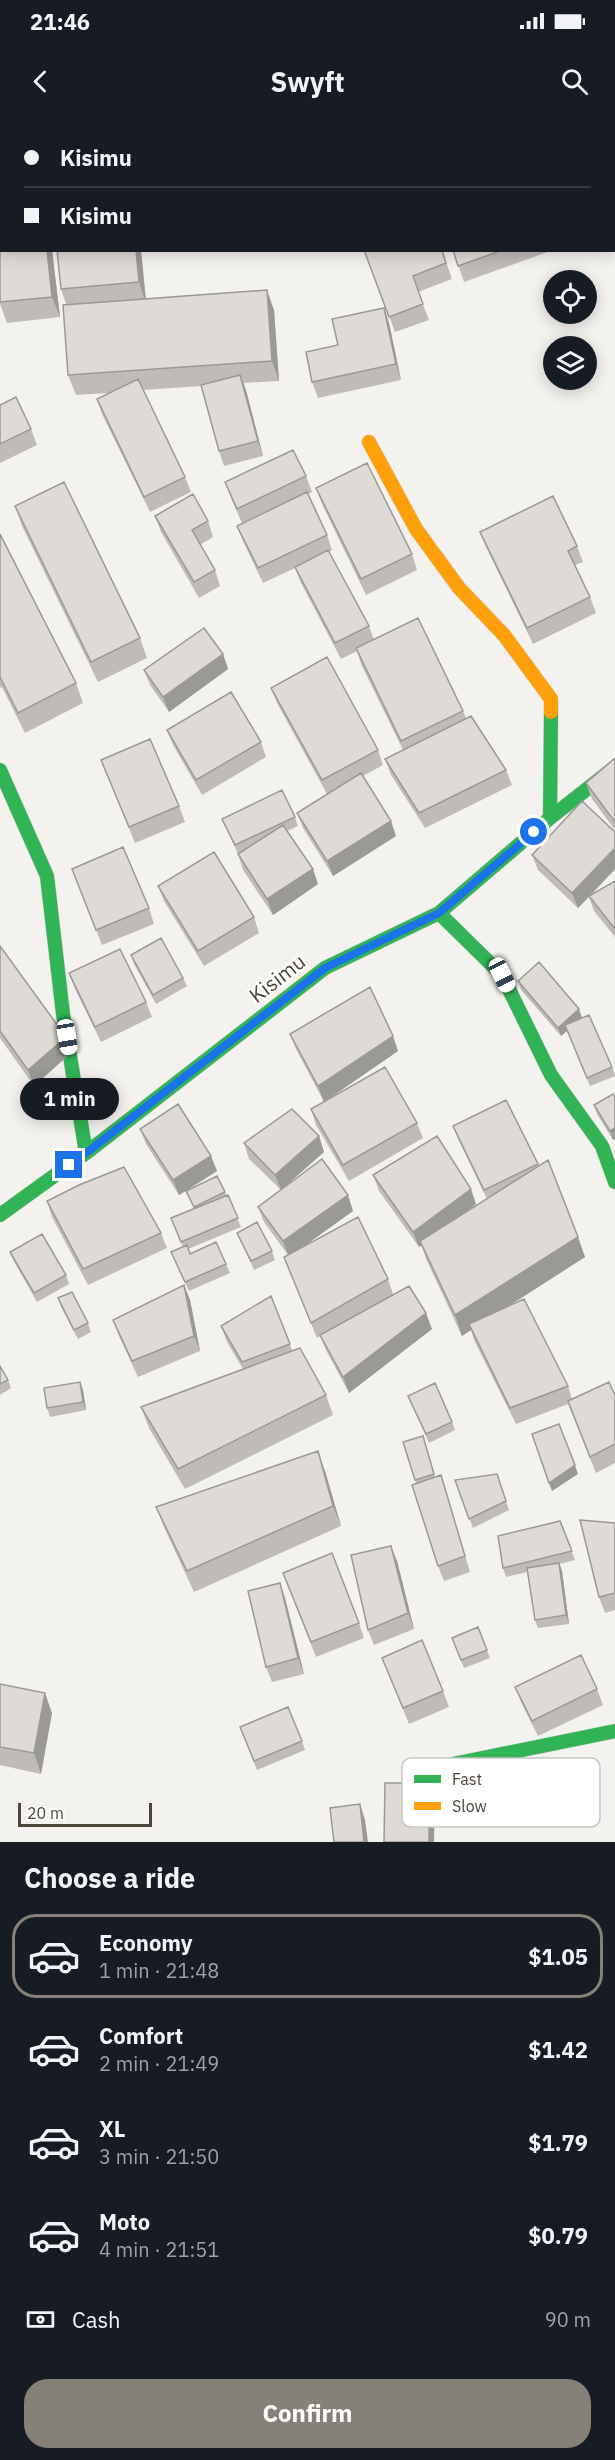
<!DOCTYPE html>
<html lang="en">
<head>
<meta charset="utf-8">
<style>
	body { margin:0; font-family:"IBM Plex Sans",sans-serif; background:#242831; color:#f1f3f6; height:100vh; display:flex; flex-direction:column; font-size:22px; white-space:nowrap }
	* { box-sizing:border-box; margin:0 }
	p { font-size:20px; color:#9ea1a6 }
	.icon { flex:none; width:33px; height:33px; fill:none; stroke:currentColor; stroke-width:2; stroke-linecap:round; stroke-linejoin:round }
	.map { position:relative; height:1722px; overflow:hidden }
	.details { display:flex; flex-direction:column; background:#171b24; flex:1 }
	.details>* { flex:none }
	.top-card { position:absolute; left:0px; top:0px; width:615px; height:132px; box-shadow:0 3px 15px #0003; display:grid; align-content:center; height:132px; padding:0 24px; background:#171b24 }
	.tools { position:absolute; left:543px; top:150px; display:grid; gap:12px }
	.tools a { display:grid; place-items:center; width:54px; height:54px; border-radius:50%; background:#171b24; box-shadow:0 3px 15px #0003; font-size:30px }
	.scale { position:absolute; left:18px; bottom:15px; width:134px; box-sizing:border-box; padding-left:6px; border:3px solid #4b4439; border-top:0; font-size:16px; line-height:21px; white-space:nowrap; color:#4b4439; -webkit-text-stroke:4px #fff; paint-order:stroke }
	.end { position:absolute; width:27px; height:27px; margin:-14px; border:8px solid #1a73e8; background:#fff; box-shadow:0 0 0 3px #fff }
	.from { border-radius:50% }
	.bubble { position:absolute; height:42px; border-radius:21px; background:#171b24; box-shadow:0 3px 15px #0003; font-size:20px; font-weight:800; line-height:42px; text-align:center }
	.car { position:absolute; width:18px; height:36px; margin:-18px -9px; border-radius:8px; box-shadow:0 0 4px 2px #0007; background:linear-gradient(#fff 24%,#345 0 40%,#fff 0 76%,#345 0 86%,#fff 0) }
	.top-card b { display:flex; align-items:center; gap:21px; height:57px; font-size:22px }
	.top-card b+b { border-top:2px solid #363941 }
	.top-card i { width:15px; height:15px; background:#f1f3f6 }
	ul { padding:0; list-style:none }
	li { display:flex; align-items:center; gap:18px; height:84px; margin:0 12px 9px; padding:0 12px; border:3px solid transparent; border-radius:24px }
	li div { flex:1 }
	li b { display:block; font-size:22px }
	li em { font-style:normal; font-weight:800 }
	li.current { border-color:#868178 }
	li>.icon { width:54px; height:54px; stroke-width:1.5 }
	h2 { padding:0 24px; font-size:27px; line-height:72px }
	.pay { display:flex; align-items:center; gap:15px; height:66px; padding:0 24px; font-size:22px }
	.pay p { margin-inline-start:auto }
	.primary-button { display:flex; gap:12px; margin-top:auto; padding:12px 24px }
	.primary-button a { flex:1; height:69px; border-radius:24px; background:#868178; color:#fff; font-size:24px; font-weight:800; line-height:69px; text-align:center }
	.status { display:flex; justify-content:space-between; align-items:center; height:42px; padding:0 30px; background:#171b24; direction:ltr }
	.status svg { height:16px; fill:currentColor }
	header { display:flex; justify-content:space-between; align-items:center; height:78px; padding:0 24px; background:#171b24; font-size:27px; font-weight:800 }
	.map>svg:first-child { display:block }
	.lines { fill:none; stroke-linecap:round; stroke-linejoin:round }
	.fast-casing { stroke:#d3cfc5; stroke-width:15 }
	.slow-casing { stroke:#d3cfc5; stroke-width:15 }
	.fast { stroke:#30b455; stroke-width:14 }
	.slow { stroke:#ff9f0a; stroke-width:14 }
	.wall { fill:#bfbcb8 }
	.shaded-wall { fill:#9b9996 }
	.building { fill:#dedbd6; stroke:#9b9996; stroke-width:1.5 }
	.route { stroke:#1a73e8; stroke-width:8 }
	.labels { text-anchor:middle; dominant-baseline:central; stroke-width:4.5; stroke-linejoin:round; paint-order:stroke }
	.street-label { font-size:21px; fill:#4b4439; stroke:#fff }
	.key { fill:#fff; stroke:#c9c7c4; stroke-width:1.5 }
	.key-label { font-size:16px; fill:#4b4439 }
</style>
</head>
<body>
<div class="status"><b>21:46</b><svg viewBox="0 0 49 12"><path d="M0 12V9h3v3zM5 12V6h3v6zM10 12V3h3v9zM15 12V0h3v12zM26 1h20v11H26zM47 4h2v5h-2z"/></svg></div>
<header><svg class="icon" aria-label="back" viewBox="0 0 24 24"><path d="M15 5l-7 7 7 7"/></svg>Swyft<svg class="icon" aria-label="search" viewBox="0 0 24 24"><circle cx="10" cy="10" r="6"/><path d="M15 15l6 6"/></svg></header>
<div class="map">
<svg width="615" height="1722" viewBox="0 0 615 1722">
	<rect width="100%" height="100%" fill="#f4f2ee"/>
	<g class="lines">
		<defs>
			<path id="fast" d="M0,650l47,106 16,138 23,139
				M550,698l1,-106
				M439,793l63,62 49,100 51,71 13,36
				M0,1095l90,-65 235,-182 114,-55 111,-95 65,-51
				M453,1644l162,-33"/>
			<path id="slow" d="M369,322l47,87 43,59 45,47 47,64v13"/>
		</defs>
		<!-- fast casing -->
		<use href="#fast" class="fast-casing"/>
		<!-- slow casing -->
		<use href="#slow" class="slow-casing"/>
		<!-- fast -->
		<use href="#fast" class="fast"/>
		<!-- slow -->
		<use href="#slow" class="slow"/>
	</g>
	<!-- wall -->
	<path class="wall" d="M0,0h36l1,2h-35v128h50l8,67 -53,6 -7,-19z
		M45,0h168l-13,2h-155z
		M57,130h84l5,49 128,11 5,71 -35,2 19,73 -39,10 -5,-15 -18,-65 -58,4 42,87 6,15 -41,20 -48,-98 -5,-15 12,-6 -33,2 -8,-20 -2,-71 -5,-15z
		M364,130h78l10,29 -34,13 11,28 -34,12z
		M453,130h100l-89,32z
		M384,188l5,15 12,57 -83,18 -6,-16 26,-37z
		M0,285l31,24 6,16 -37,18z
		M306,356l6,16 -4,2 19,41 5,15 -3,2 40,74 5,14 89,71 3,7 40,52 6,15 -87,43 -34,-53 -6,-16 18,-9 -42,-86 -4,-13 -16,8 -40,-76 -6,-15 -32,15 -20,-42 -6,-15 5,-3 -11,-25 -6,-16z
		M316,368l96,66 5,16 -51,25 -44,-91z
		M15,386l125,132 7,20 -49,24 -76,-156z
		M155,396l53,5 5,16 -13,8 15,25 5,16 -21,12 -38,-66z
		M480,412l97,14 6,16 -8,3 15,32 6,16 -63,31 -47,-97z
		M0,414l76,149 7,20 -58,30 -23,-46 -2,1z
		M223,534l5,15 -59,43 -19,-27 -6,-15z
		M271,568l107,62 5,15 -20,11 33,60 -63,40 -30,-48 -6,-15 30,-19 -50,-91z
		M167,610l94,12 5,15 -64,38 -29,-50z
		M615,638v72l-23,-31 -6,-16z
		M101,640l78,46 6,16 -50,21z
		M295,697l3,9 -11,5 31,53 -45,31 -30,-45 -5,-16 -16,-35z
		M615,712v37l-23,25 23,-13v56l-21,-26 -5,-14 -11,11 -40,-38 -6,-15z
		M72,749l77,39 5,16 -52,21z
		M158,766l96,31 5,16 -55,33 -40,-65z
		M0,826l72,106 -38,34 -34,-48z
		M131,835l52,23 4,8 -31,18 -22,-40z
		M69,853l77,29 6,15 -51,25 -26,-53z
		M518,861l64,37 30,49 3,9 -25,10 -23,-55 -6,5 -40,-46z
		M290,914l108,17 -74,51 -28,-53z
		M613,974v46l-16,-26 -3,-9z
		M506,980l33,66 46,91 -76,49 59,80 4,13 43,-4v68l-19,10 -28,-69 -52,20 -42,-84 -3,-10 -9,6 -35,-75 -6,-16 -2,2 -40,-56 -6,-16 103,29 -11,9 22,-14 -28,-58 -6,-15z
		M311,989l106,14 6,15 -74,43 -33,-56z
		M140,1009l71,27 6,15 -31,20 39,1 16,35 -53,22 2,5 36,10 4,9 -41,18 -18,-39 12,-5 -9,-21 20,-17 -8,-18 -7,4 -33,-51z
		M319,1016l5,16 -41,36 70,23 -49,35 84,33 5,15 39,35 -83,64 -23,-43 -6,-14 -3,2 -33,-81 4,-2 -24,-33 -6,-15 23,-17 -32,-31 -5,-16z
		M47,1081l114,32 6,15 -79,37 -36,-68z
		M237,1113l35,18 3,9 -21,10z
		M10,1132l56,23 3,9 -32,18 -24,-42z
		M184,1165l6,15 10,51 -62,26 -19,-41 -6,-16z
		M271,1176l21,54 34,45 7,20 -148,74 -36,-61 -8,-21 102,-38 -16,-27 -6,-16z
		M58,1178l30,25 3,9 -13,7 -17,-32z
		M0,1246l8,14 3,8 -11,7z
		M80,1262l3,8 3,20 -36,7 -3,-9z
		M408,1276l44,26 3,8 -26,13z
		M403,1322l23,3 9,32 6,-2 5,16 24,81 -26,9 -6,-15 -22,-83z
		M325,1351l16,55 -147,66 -30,-65 -8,-20z
		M497,1354l12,36 -36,18 -18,-48z
		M560,1401l15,39 -16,4 3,7 7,53 -31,4 -3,-8 -8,-48 -21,5 -3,-9z
		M615,1403v87l-10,3 -6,-16z
		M397,1441l17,68 -40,16 -6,-15z
		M283,1453l76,50 5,15 -48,19z
		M280,1463l5,15 19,76 -32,8 -6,-15z
		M478,1507l12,31 -26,10 -12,-30z
		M382,1538l61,33 6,16 -40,17z
		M0,1564l52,29 -11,61 -41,-9z
		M515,1567l82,2 6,16 -65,31 -17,-34z
		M240,1607l62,14 3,9 -48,20z"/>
	<!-- shaded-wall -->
	<path class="shaded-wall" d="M47,130h5l8,67 -8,-20z
		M136,130h5l5,53 -7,-21z
		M267,170l7,20 5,71 -7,-20z
		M384,188l5,15 12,57 -5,-16z
		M240,255l6,15 17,66 -5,-15z
		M223,534l5,15 -59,43 -6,-15z
		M391,701l5,15 -63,40 -6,-15z
		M615,728v21l-37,39 -6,-15z
		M313,749l5,15 -45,31 -6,-16z
		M579,889l3,9 -21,18 -3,-8z
		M393,916l5,15 -74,51 -6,-16z
		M66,917l6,15 -38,34 -6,-16z
		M615,1008v11l-2,1 -3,-9z
		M319,1016l5,16 -43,38 -6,-15z
		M211,1036l6,15 -38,24 -6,-15z
		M471,1069l5,15 -57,43 -6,-15z
		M348,1075l5,16 -64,46 -6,-16z
		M578,1117l7,20 -114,73 -2,-6 2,6 -9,6 -7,-21z
		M184,1165l6,15 10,51 -6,-15z
		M426,1193l6,16 -83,64 -6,-16z
		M80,1262l3,8 3,20 -3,-8z
		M318,1331l7,20 16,55 -8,-20z
		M575,1345l3,9 -26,17 -3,-8z
		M391,1426l6,15 17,68 -6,-16z
		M559,1443l3,8 7,53 -3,-9z
		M280,1463l5,15 19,76 -6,-16z
		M45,1573l7,20 -11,61 -7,-21z
		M429,1663l6,16 -1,43h-5z
		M360,1684l5,16 3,22h-4z"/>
	<!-- building -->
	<path class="building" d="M0,0h32v2h-30v128h45l5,47 -52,5z
		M45,0h79v2h-79z
		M313,0h63v2h-63z
		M396,0h131v2h-131z
		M57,130h79l3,32 -78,7z
		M364,130h78l4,13 -33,13 10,28 -34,13z
		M453,130h50l-45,16z
		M267,170l5,71 -204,14 -5,-70z
		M384,188l12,56 -84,18 -6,-30 32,-7 -6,-26z
		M240,255l18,66 -39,10 -18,-66z
		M138,259l47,98 -41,20 -47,-98z
		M16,277l15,32 -31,15v-39z
		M293,330l13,26 -69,33 -12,-27z
		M367,343l45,91 -51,25 -45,-91z
		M64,362l76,156 -49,24 -76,-156z
		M307,372l20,43 -69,33 -21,-42z
		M193,374l15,27 -16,9 23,40 -21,12 -39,-66z
		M553,376l24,50 -9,5 22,46 -63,31 -47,-96z
		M0,414l76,149 -58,30 -18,-36z
		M328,430l41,76 -34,17 -40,-76z
		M418,498l45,93 -62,30 -45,-93z
		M204,508l19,26 -60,43 -19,-27z
		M327,537l51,93 -56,30 -51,-92z
		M231,572l30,50 -65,38 -29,-50z
		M471,596l35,54 -87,43 -34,-54z
		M150,619l29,67 -50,21 -28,-67z
		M615,638v64l-29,-39z
		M361,653l30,48 -64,40 -30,-48z
		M282,670l13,27 -60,28 -13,-26z
		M582,681l33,31v16l-43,45 -40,-38z
		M283,705l30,44 -46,30 -29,-45z
		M123,727l26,61 -53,22 -24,-61z
		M214,732l40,65 -56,34 -40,-65z
		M615,761v48l-26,-33z
		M161,818l22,40 -30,17 -22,-40z
		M0,826l66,91 -38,33 -28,-39z
		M120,829l26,53 -51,25 -26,-54z
		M539,842l40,47 -21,19 -40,-47z
		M370,867l23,49 -75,50 -28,-52z
		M589,895l23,52 -25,11 -22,-53z
		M385,947l32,56 -74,42 -32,-56z
		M613,974l2,3v31l-5,3 -16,-26z
		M506,980l32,64 -54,26 -31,-64z
		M178,984l33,52 -38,24 -33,-51z
		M292,989l27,27 -44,39 -31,-32z
		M437,1016l34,53 -58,43 -40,-57z
		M322,1039l26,36 -65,46 -25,-34z
		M548,1040l30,77 -123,78 -35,-74z
		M124,1047l37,66 -78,36 -36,-68 32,-16z
		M217,1056l8,16 -31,15 -8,-16z
		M228,1075l10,23 -57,24 -10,-24z
		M358,1097l30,62 -77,44 -27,-66z
		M257,1102l15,29 -21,10 -14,-28z
		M42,1114l24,41 -32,18 -24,-41z
		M216,1122l10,22 -41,18 -14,-30 16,-7 3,9z
		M184,1165l10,51 -62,25 -19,-41z
		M409,1166l17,27 -83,64 -23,-42z
		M72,1172l16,31 -14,7 -16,-32z
		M271,1176l19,48 -48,18 -21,-36z
		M524,1179l44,87 -58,22 -41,-84z
		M300,1228l26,47 -148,74 -37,-62z
		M0,1246l8,14 -8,4z
		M80,1262l3,20 -36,6 -3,-20z
		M609,1262l6,13v49l-25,13 -22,-56z
		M435,1263l17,39 -26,12 -18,-38z
		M559,1304l16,41 -26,18 -17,-49z
		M423,1316l11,38 -19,6 -12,-38z
		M318,1331l15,55 -146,65 -31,-64z
		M497,1354l9,27 -37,18 -14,-39z
		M441,1355l24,81 -27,10 -26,-81z
		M580,1400l35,3v70l-16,4z
		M560,1401l12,30 -69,17 -5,-32z
		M391,1426l17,67 -40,17 -17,-75z
		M332,1433l27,70 -48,19 -28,-69z
		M559,1443l7,52 -31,5 -8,-52z
		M280,1463l18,75 -32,9 -18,-76z
		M478,1507l9,23 -26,10 -9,-22z
		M422,1520l21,51 -40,17 -21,-50z
		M581,1535l16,34 -65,32 -17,-34z
		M0,1564l45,9 -11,60 -34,-6z
		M288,1587l14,34 -48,20 -14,-34z
		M385,1663h44v59h-45z
		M360,1684l4,38h-30l-4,-34z"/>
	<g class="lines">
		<!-- route -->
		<path class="route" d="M69,1045l21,-15 235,-182 114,-55 95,-81"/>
	</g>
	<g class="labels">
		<!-- street labels -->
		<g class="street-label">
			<text transform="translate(277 858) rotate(-38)">Kisimu</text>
		</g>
	</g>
	<!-- legend -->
	<rect x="402" y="1638" width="198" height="69" rx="9" class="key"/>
	<rect x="414" y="1655" width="27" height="8" fill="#30b455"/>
	<rect x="414" y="1682" width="27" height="8" fill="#ff9f0a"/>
	<g class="key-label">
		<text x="452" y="1665">Fast</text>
		<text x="452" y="1692">Slow</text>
	</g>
</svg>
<div class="tools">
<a><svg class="icon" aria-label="locate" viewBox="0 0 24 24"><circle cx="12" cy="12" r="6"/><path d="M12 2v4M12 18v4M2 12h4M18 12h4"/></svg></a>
<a><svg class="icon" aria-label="layers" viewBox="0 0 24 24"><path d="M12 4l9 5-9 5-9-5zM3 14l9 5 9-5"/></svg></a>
</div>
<div class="scale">20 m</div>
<i class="end from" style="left:534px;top:712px"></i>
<i class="end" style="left:69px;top:1045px"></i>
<div class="bubble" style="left:20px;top:958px;width:99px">1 min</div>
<i class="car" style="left:502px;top:855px;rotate:154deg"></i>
<i class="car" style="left:67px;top:917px;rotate:171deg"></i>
<div class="top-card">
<b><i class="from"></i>Kisimu</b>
<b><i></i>Kisimu</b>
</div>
</div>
<section class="details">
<h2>Choose a ride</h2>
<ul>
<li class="current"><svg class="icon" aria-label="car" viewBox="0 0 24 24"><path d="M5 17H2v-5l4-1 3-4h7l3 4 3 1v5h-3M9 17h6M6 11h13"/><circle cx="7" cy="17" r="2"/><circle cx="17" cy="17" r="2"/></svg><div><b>Economy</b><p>1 min · 21:48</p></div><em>$1.05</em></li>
<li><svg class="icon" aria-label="car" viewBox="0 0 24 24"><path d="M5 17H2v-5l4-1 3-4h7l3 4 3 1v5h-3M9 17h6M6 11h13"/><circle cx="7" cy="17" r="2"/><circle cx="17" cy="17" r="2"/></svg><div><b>Comfort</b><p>2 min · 21:49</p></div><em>$1.42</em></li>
<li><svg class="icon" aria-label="car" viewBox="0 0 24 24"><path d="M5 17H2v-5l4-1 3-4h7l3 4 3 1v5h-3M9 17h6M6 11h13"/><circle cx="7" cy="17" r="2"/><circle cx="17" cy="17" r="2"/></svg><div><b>XL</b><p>3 min · 21:50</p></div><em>$1.79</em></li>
<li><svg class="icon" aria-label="car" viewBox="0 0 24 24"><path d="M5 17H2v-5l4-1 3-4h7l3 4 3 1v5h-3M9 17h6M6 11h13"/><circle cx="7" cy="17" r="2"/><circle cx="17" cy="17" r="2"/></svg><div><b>Moto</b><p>4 min · 21:51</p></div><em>$0.79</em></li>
</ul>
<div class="pay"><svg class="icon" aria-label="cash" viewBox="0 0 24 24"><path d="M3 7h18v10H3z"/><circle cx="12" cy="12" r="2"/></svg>Cash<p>90 m</p></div>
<div class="primary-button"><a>Confirm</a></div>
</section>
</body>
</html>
